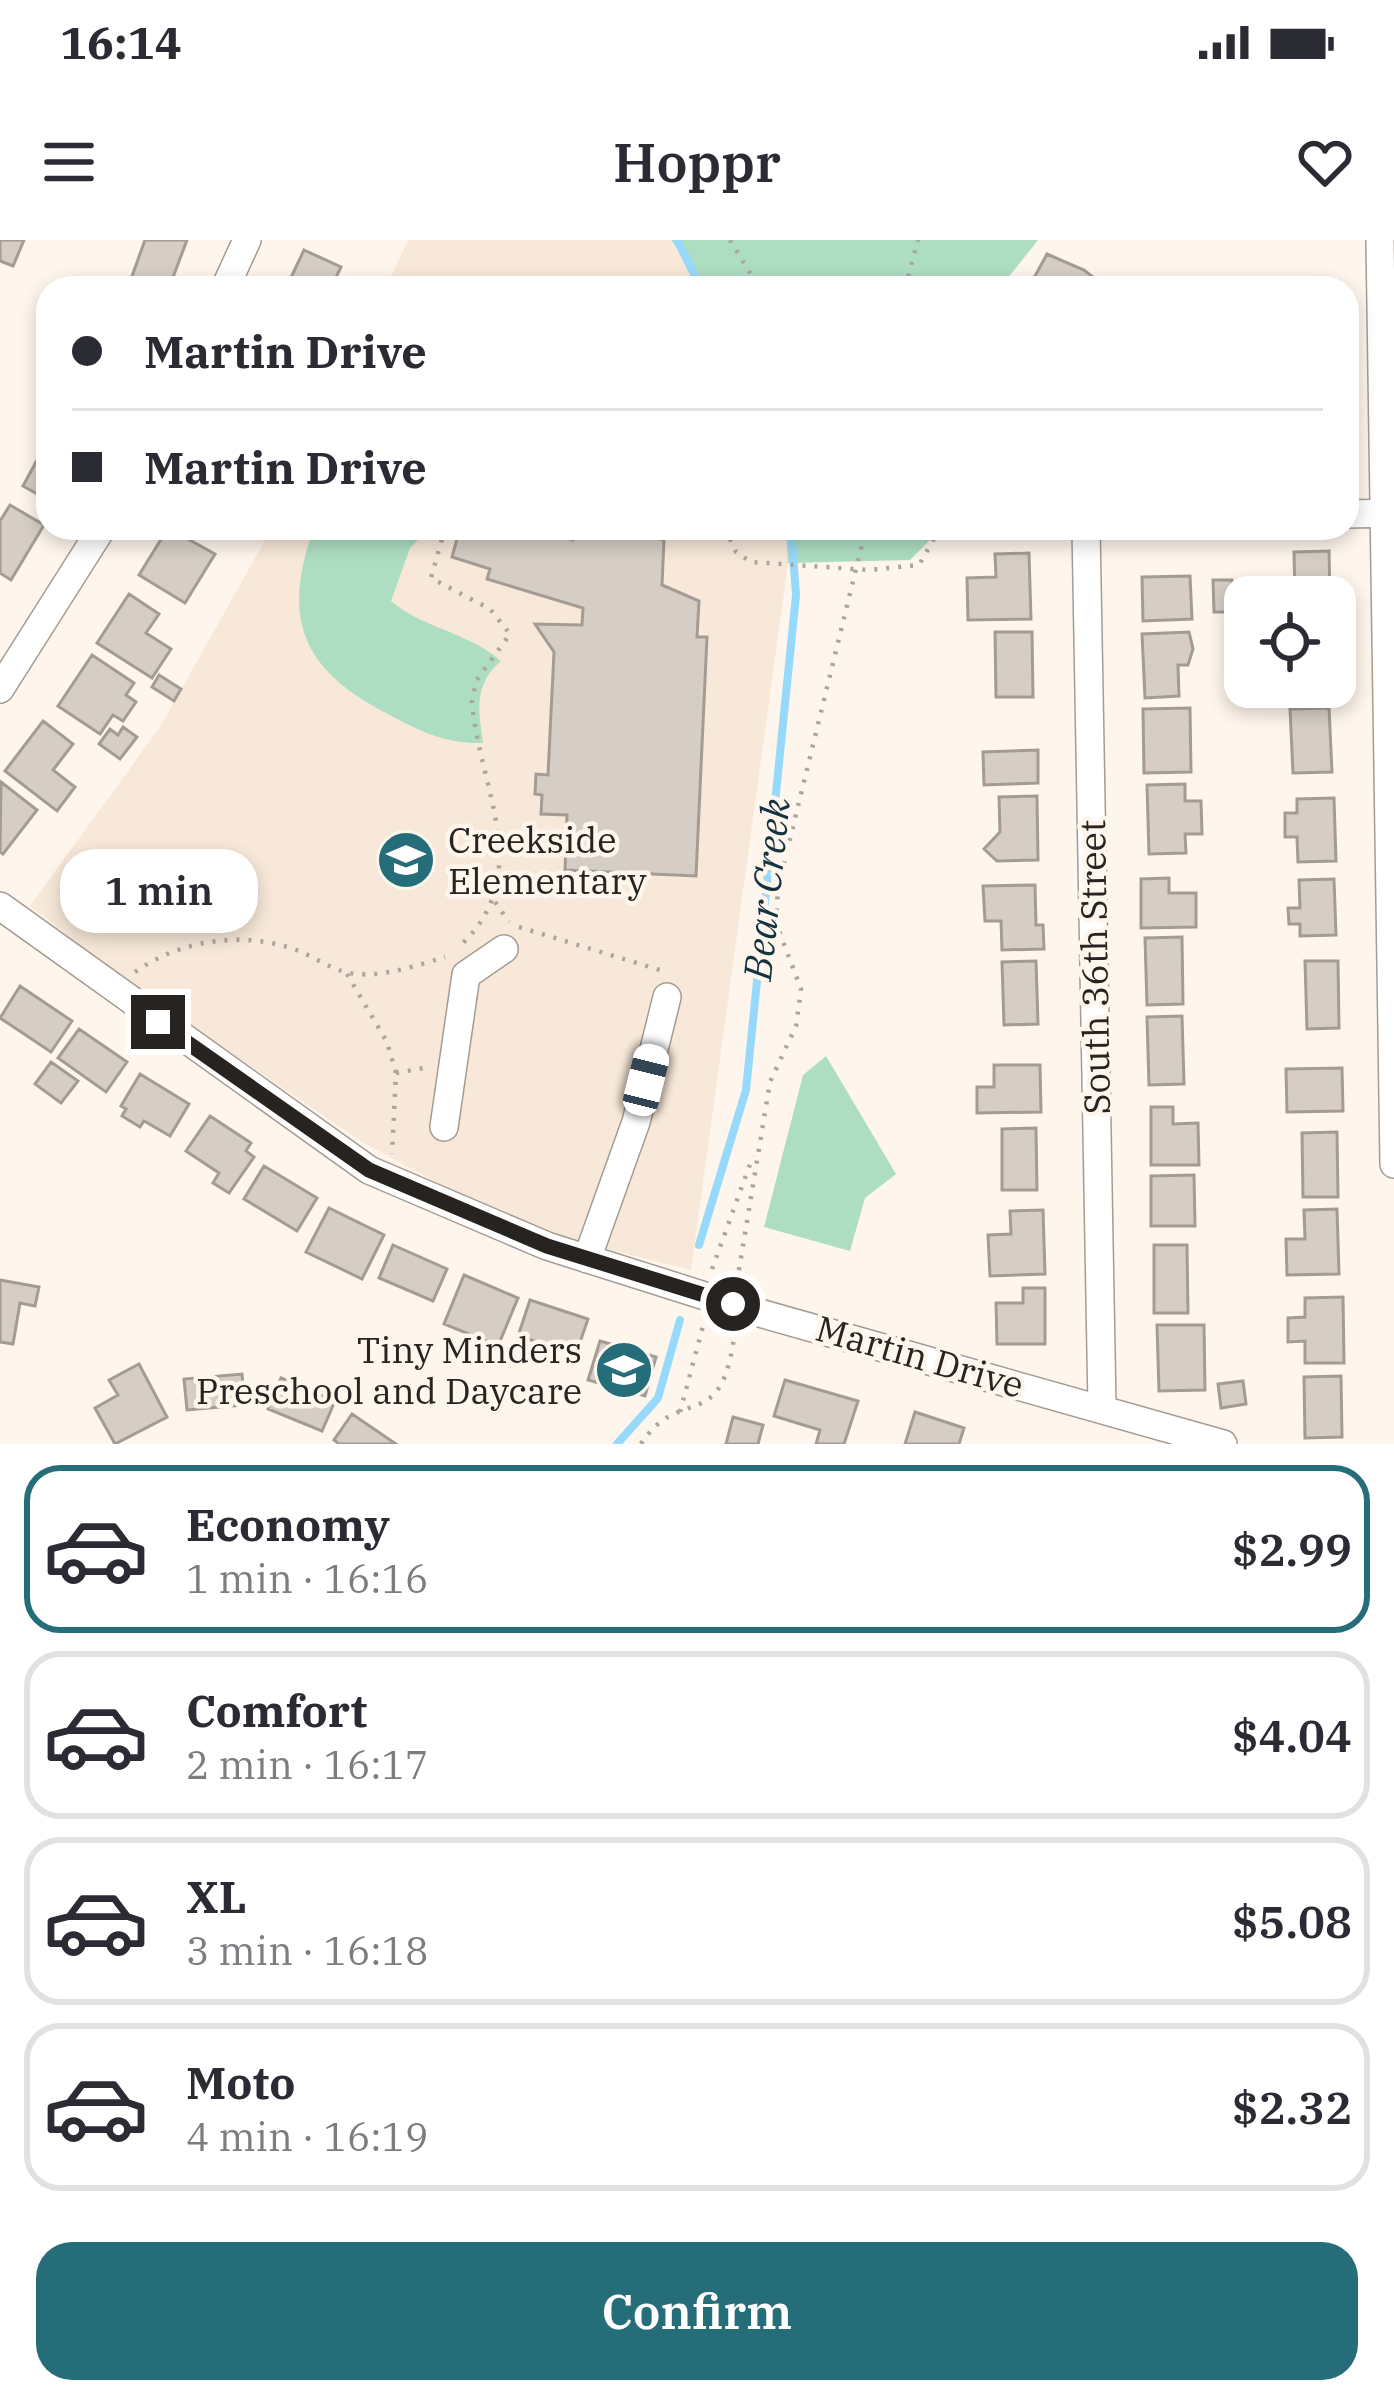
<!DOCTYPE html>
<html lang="en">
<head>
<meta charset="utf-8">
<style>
	body { margin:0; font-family:"IBM Plex Serif",serif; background:#f2f2f3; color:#2b2b33; height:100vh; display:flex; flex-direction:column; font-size:45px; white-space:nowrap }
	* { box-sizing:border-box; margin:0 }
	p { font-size:39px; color:#7c7c81 }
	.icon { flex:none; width:66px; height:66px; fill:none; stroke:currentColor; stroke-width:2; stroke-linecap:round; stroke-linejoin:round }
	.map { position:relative; height:1204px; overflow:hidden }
	.sheet { display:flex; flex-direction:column; background:#fff; flex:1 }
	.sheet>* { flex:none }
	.hud { position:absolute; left:36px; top:36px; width:1323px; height:264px; border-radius:36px; box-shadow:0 6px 18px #0003; display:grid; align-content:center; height:264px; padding:0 36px; background:#fff }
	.buttons { position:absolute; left:1224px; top:336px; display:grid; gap:24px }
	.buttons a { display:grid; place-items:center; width:132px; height:132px; border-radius:24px; background:#fff; box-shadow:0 6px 18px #0003; font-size:60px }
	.end { position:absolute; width:54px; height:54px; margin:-27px; border:15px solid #262320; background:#fff; box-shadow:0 0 0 6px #fff }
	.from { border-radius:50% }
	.bubble { position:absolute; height:84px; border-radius:36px; background:#fff; box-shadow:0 6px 18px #0003; font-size:39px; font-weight:600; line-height:84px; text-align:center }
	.car { position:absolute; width:36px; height:72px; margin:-36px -18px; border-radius:15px; box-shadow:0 0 9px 3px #0007; background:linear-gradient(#fff 24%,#345 0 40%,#fff 0 76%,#345 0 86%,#fff 0) }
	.hud b { display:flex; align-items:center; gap:42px; height:114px; font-size:45px }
	.hud b+b { border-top:3px solid #e1e1e2 }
	.hud i { width:30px; height:30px; background:#2b2b33 }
	ul { padding:21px 0 0; list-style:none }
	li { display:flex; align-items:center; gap:36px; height:168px; margin:0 24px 18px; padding:0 12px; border:6px solid #e1e1e2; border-radius:36px }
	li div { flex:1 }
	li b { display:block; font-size:45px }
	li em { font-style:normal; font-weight:600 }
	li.current { border-color:#256d78 }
	li>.icon { width:108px; height:108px; stroke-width:1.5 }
	.cta { display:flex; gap:24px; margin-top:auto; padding:24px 36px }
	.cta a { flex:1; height:138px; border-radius:36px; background:#256d78; color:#fff; font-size:48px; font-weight:600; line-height:138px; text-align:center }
	.status { display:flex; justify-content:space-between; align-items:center; height:84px; padding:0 60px; background:#fff; direction:ltr }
	.status svg { height:33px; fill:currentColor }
	header { display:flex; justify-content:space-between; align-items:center; height:156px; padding:0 36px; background:#fff; font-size:54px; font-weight:600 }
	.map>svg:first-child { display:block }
	.built { fill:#f7e8d9 }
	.green { fill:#addec2 }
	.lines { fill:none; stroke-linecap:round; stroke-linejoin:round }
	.stream { stroke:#97d9fa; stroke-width:8 }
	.building { fill:#d6cec5; stroke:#a49c94; stroke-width:3 }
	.minor-casing { stroke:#a49c93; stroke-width:30 }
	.path { stroke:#aca59f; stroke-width:4.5; stroke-dasharray:3 9; stroke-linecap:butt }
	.minor { stroke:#fff; stroke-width:27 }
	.route { stroke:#262320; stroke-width:15 }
	.labels { text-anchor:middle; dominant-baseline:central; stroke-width:9; stroke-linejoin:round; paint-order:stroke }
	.poi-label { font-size:36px; fill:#262320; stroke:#fef5ec; text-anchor:start }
	.street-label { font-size:36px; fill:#262320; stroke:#fef5ec }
	.water-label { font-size:39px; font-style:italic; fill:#143341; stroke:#fef5ec }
</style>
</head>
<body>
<div class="status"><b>16:14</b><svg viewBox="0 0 49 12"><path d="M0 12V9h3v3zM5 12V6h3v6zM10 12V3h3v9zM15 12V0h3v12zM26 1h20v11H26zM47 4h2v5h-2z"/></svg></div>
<header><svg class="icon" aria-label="menu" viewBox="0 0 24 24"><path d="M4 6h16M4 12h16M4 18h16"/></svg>Hoppr<svg class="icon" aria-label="heart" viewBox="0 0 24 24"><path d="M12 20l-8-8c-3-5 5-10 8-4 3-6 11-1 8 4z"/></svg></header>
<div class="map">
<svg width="1394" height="1204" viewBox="0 0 1394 1204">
	<rect width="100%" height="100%" fill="#fef5ec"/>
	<!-- built -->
	<path class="built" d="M408,0h263l35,48h-320z
		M272,288h514l2,35 -97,707 -128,-32 -88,-35 -113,-61 -230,-157 -102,-79 130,-179z"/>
	<!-- green -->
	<path class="green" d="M671,0h367l-38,48h-293z
		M314,288h116l-20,20 -19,53c31,27 77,31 110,60 -27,23 -23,49 -18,82 -39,1 -63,-12 -97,-30 -84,-44 -105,-94 -72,-185z
		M786,288h144l1,11 -21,21 -122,3z
		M826,816l70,118 -31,24 -15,53 -86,-24 39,-152z"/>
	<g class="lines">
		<!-- stream -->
		<path class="stream" d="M677,0l24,48
			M699,1005l47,-155 50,-495 -5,-67
			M617,1204l41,-46 22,-78"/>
	</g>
	<!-- building -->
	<path class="building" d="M0,0h24l-11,26 -13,-5z
		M145,0h42l-18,48 -38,-9z
		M304,10l37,17 -10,21h-45z
		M1047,14l37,16 23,18 -78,-1z
		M48,200v60l-25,-14z
		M10,265l34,20 -33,55 -11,-7v-52z
		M168,288l47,26 -30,49 -46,-28z
		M460,288h71l42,12 4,-12h47l40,12 -2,45 37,16 -2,36h10l-11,239 -131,-6 2,-55 -26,-1 1,-19 -7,-1 1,-20 12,1 6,-123 -19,-28 47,1 1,-17 -96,-29 3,-10 -38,-12z
		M1329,311l1,46h-35l-1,-45z
		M1029,313l2,66 -63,1 -1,-42 29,-1 -1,-23z
		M1190,336l2,43 -49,2 -1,-44z
		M1213,340h19l1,32h-19z
		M129,354l30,20 -13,19 25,16 -19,29 -55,-35z
		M995,392h37l1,65h-37z
		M1189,392l4,17 -5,16h-10l1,31 -34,2 -3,-64z
		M92,415l42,28 -8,12 10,7 -13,19 -10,-6 -13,19 -42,-28z
		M159,435l22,14 -7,12 -22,-14z
		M1190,468l1,64 -47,1 -1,-64z
		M1329,468l3,64 -39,1 -3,-64z
		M43,481l30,23 -20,26 22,17 -18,24 -52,-40z
		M123,487l14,10 -17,22 -21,-15 11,-15 8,6z
		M1038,510v33l-54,2 -1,-33z
		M1,542l36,28 -34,44 -3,-2z
		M1185,544v17h16l1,33h-17l1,19 -37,1 -2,-69z
		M1037,556l1,64 -41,1 -13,-12 16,-17 -1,-35z
		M1334,558l2,63 -38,1 -1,-25h-12v-24h12v-14z
		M1169,638v15h27v34l-55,1v-49z
		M1334,639l2,56 -36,1v-12h-11l-1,-16h12l-1,-28z
		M1035,645l1,40h7l1,24 -42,1 -1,-29h-16l-2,-35z
		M1182,697l1,67 -36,1 -2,-67z
		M1036,721l2,63 -34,1 -2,-63z
		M1305,721h33l1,67 -32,1z
		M20,746l52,35 -21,31 -51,-34z
		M1182,776l2,68 -35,1 -2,-68z
		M79,789l48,33 -21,30 -48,-34z
		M51,822l27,19 -17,22 -26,-19z
		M994,825h46l1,47 -64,1v-26h17z
		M1342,828l1,43 -56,1 -1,-43z
		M140,834l49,30 -19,32 -26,-15 -4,6 -18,-11 4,-7 -5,-3z
		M1151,867h22v17l25,-1 1,42h-48z
		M210,876l41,27 -5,8 8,6 -25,36 -16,-10 6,-10 -33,-22z
		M1036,888l1,62h-35v-61z
		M1337,892l1,65h-35l-1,-64z
		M264,926l53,32 -20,33 -53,-32z
		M1194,935l1,51h-44v-50z
		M329,968l55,27 -22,44 -56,-27z
		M1337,969l2,65 -52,1 -1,-36h19l-1,-29z
		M1043,970l2,64 -55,2 -2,-41 23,-1 -1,-23z
		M393,1005l54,24 -14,32 -54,-23z
		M1154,1005h33l1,68h-34z
		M464,1035l54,23 -20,48 -54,-22z
		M0,1040l39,7 -4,19 -15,-3 -7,41 -13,-2z
		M1023,1048h22v56h-48l-1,-41h27z
		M1343,1057l1,66h-39v-22l-17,1v-24l17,-1v-19z
		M530,1060l58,19 -12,35 -58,-18z
		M1157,1085h47l1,65 -46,1z
		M600,1101l56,16 -11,39 -57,-16z
		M139,1124l28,53 -52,27 -20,-36 23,-13 -9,-15z
		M242,1134l3,31 -58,5 -3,-31z
		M1341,1136l1,61 -37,1 -1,-61z
		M281,1138l54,23 -13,30 -54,-22z
		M785,1140l73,21 -14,43h-28l4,-14 -46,-14z
		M1243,1141l3,23 -25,4 -3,-24z
		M915,1172l49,16 -5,16h-54z
		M352,1174l44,30h-57l-5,-4z
		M733,1177l30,8 -5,19h-32z"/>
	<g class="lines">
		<defs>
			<path id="minor" d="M1380,0l14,924
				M225,48l22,-48
				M1347,274l47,-1
				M1086,288l16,879
				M0,449l102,-161
				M0,666l369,264 178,76 202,64 474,134
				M444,887l22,-152 38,-26
				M587,1019l49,-137 31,-125"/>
		</defs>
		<!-- minor casing -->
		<use href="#minor" class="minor-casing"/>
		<!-- path -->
		<path class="path" d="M730,0l29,48
			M905,48l13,-48
			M445,288l-14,50 59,31 20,25 -34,47 -4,21c7,86 63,170 -9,241
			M658,288h3
			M725,288l11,24 15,10 118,8 50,-5 21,-37
			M495,662l14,20
			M519,687l144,44
			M135,732c45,-32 106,-41 159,-23 17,6 33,18 51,23 31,8 70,-6 100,-15
			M347,734l40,68 9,31 -4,81
			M396,833l28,-5
			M712,1029l41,-113
			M737,1042l33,-200 26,-56 5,-37 -25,-66 2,-35 88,-360
			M680,1172l23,-86
			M641,1204c40,-62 82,-5 94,-115"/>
		<!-- minor -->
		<use href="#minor" class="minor"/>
	</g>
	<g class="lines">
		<!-- route -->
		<path class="route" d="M158,782l211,148 178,76 186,58"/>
	</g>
	<!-- icons -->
	<defs>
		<symbol id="school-disc" viewBox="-11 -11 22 22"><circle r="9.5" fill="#256d78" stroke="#fef5ec"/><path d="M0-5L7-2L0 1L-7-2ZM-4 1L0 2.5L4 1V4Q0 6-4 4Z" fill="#fff"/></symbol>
	</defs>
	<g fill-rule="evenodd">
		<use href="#school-disc" x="373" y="587" width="66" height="66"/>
		<use href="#school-disc" x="591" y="1097" width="66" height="66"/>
	</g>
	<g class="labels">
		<!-- poi labels -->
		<g class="poi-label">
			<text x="448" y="599">Creekside<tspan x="448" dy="41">Elementary</tspan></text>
			<text x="582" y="1109" text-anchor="end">Tiny Minders<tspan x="582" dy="41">Preschool and Daycare</tspan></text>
		</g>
		<!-- street labels -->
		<g class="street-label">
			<text transform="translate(1094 727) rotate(-91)">South 36th Street</text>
			<text transform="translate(920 1116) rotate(16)">Martin Drive</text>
		</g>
		<!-- water labels -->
		<g class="water-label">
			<text transform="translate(766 649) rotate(-84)">Bear Creek</text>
		</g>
	</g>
</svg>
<div class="buttons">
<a><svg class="icon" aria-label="locate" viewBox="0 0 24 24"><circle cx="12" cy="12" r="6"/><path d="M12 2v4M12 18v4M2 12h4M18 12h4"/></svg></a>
</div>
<i class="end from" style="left:733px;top:1064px"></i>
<i class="end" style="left:158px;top:782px"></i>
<div class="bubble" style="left:60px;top:609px;width:198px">1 min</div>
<i class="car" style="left:646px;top:840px;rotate:14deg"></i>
<div class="hud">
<b><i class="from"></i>Martin Drive</b>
<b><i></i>Martin Drive</b>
</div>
</div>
<section class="sheet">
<ul>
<li class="current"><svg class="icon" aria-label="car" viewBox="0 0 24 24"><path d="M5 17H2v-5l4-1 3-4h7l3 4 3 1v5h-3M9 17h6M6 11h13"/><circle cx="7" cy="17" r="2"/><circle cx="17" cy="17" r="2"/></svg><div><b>Economy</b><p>1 min · 16:16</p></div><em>$2.99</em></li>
<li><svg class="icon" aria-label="car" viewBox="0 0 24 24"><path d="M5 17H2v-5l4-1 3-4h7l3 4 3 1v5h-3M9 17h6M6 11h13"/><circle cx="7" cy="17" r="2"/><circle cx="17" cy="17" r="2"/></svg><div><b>Comfort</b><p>2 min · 16:17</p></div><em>$4.04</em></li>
<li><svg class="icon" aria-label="car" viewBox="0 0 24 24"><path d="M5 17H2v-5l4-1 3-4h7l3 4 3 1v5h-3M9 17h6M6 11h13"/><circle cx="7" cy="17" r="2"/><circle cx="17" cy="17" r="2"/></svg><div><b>XL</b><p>3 min · 16:18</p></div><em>$5.08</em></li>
<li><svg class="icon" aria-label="car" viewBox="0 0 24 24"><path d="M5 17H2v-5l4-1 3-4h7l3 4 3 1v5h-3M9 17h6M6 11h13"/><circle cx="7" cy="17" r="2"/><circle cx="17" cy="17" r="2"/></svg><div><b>Moto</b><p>4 min · 16:19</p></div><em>$2.32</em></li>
</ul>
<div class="cta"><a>Confirm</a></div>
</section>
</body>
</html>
